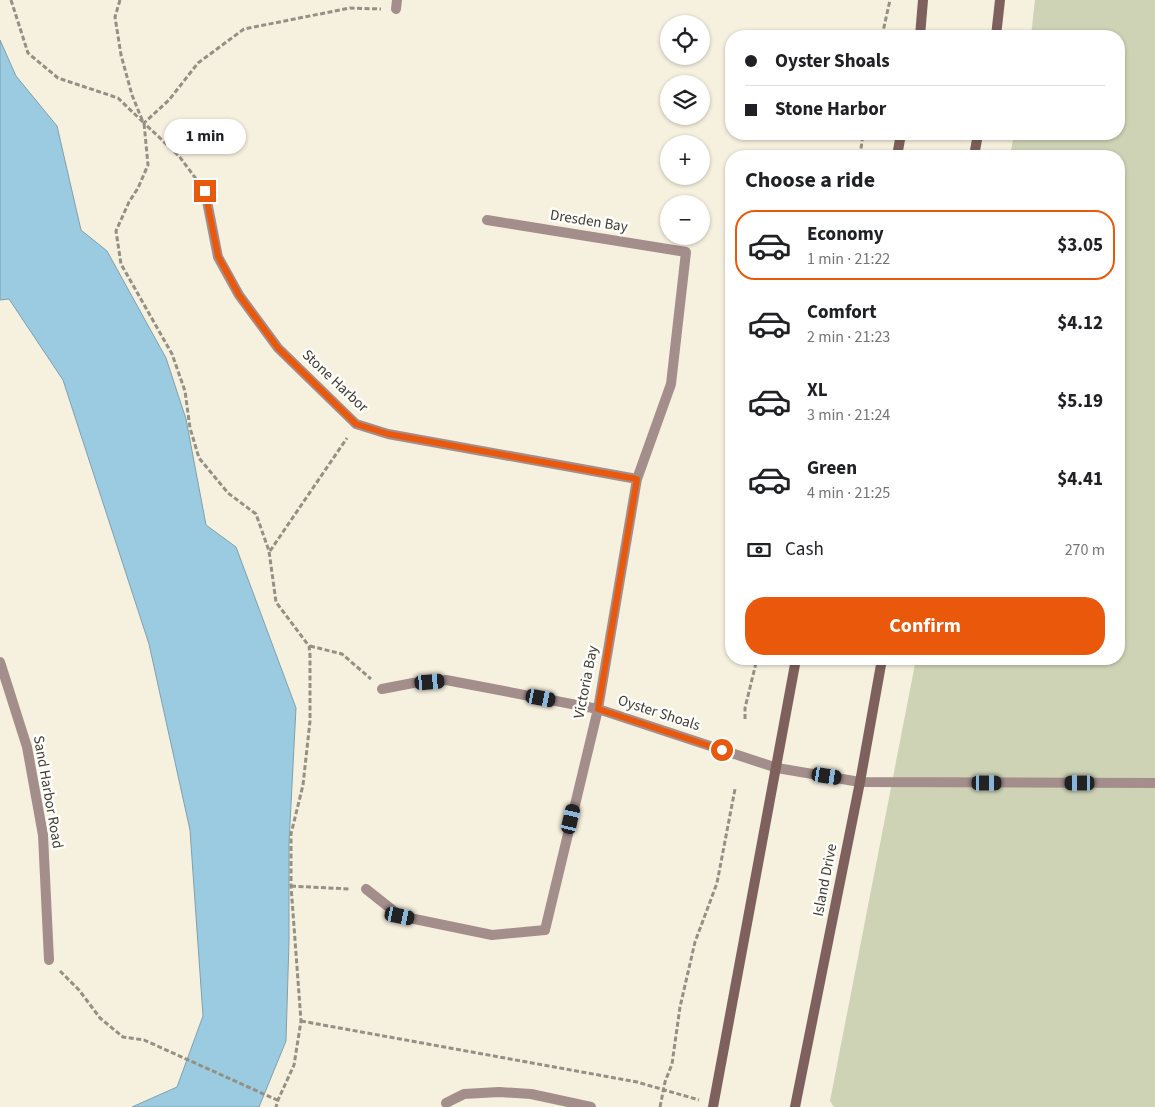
<!DOCTYPE html>
<html lang="en">
<head>
<meta charset="utf-8">
<style>
	body { margin:0; font-family:"Source Sans 3",sans-serif; background:#f6f6f6; color:#202124; height:100vh; display:flex; flex-direction:column; font-size:19px; white-space:nowrap }
	* { box-sizing:border-box; margin:0 }
	p { font-size:16px; color:#757577 }
	.icon { flex:none; width:28px; height:28px; fill:none; stroke:currentColor; stroke-width:2; stroke-linecap:round; stroke-linejoin:round }
	.map { position:relative; flex:1; overflow:hidden }
	.drawer { position:absolute; left:725px; top:150px; width:400px; height:515px; display:flex; flex-direction:column; background:#fff; border-radius:20px; box-shadow:0 1px 4px #0004 }
	.drawer>* { flex:none }
	.top-card { position:absolute; left:725px; top:30px; width:400px; height:110px; border-radius:20px; box-shadow:0 1px 4px #0004; display:grid; align-content:center; height:110px; padding:0 20px; background:#fff }
	.fabs { position:absolute; left:660px; top:15px; display:grid; gap:10px }
	.fabs a { display:grid; place-items:center; width:50px; height:50px; border-radius:50%; background:#fff; box-shadow:0 1px 4px #0004; font-size:25px }
	.end { position:absolute; width:22px; height:22px; margin:-11px; border:6px solid #ea580c; background:#fff; box-shadow:0 0 0 2px #fff }
	.from { border-radius:50% }
	.bubble { position:absolute; height:35px; border-radius:18px; background:#fff; box-shadow:0 1px 4px #0004; font-size:16px; font-weight:700; line-height:35px; text-align:center }
	.car { position:absolute; width:15px; height:30px; margin:-15px -8px; border-radius:6px; box-shadow:0 0 4px 1px #0007; background:linear-gradient(#222 24%,#8ab4d8 0 40%,#222 0 76%,#8ab4d8 0 86%,#222 0) }
	.top-card b { display:flex; align-items:center; gap:18px; height:48px; font-size:19px }
	.top-card b+b { border-top:1px solid #e0e0e0 }
	.top-card i { width:12px; height:12px; background:#202124 }
	ul { padding:0; list-style:none }
	li { display:flex; align-items:center; gap:15px; height:70px; margin:0 10px 8px; padding:0 10px; border:2px solid transparent; border-radius:20px }
	li div { flex:1 }
	li b { display:block; font-size:19px }
	li em { font-style:normal; font-weight:700 }
	li.active { border-color:#ea580c }
	li>.icon { width:45px; height:45px; stroke-width:1.5 }
	h2 { padding:0 20px; font-size:22px; line-height:60px }
	.pay { display:flex; align-items:center; gap:12px; height:55px; padding:0 20px; font-size:19px }
	.pay p { margin-inline-start:auto }
	.primary-button { display:flex; gap:10px; margin-top:auto; padding:10px 20px }
	.primary-button a { flex:1; height:58px; border-radius:20px; background:#ea580c; color:#fff; font-size:20px; font-weight:700; line-height:58px; text-align:center }
	.map>svg:first-child { display:block }
	.green { fill:#cfd3b6 }
	.water { fill:#9bcbe0; stroke:#7fa0ac }
	.lines { fill:none; stroke-linecap:round; stroke-linejoin:round }
	.path { stroke:#949084; stroke-width:3; stroke-dasharray:5 2.5; stroke-linecap:butt }
	.lane { stroke:#a48e8c; stroke-width:10 }
	.street { stroke:#a48e8c; stroke-width:10 }
	.secondary { stroke:#7e605c; stroke-width:10 }
	.route { stroke:#ea580c; stroke-width:6 }
	.labels { text-anchor:middle; dominant-baseline:central; stroke-width:5; stroke-linejoin:round; paint-order:stroke }
	.street-label { font-size:15px; fill:#3e3b34; stroke:#fffefa }
</style>
</head>
<body>
<div class="map">
<svg width="1155" height="1107" viewBox="0 0 1155 1107">
	<rect width="100%" height="100%" fill="#f6f0df"/>
	<!-- green -->
	<path class="green" d="M1035,0h120v1107h-321l-4,-6 86,-442h203v-503h-109l4,-22h105v-98h-88z"/>
	<!-- water -->
	<path class="water" d="M0,40l16,36 41,50 24,104 26,21 59,107 20,61 20,106 30,22 60,161 -7,135v98l-3,100 -27,66h-127l45,-20 26,-71 -13,-186 -41,-186 -86,-264 -54,-81 -9,1z"/>
	<g class="lines">
		<!-- path -->
		<path class="path" d="M11,0l17,53 30,25 60,20 26,25 4,42 -10,23 -9,14 -13,29 5,33 51,90 13,37 5,37 9,30 29,35 28,21 13,37 7,51 33,44 1,9v66l-7,64 -12,49v52l10,135 -7,44 -16,35 -2,7
			M120,0l-5,17 6,38 11,40 11,27
			M882,36l8,-36
			M860,156l3,-22
			M196,179l-17,-23 -35,-33 25,-23 29,-37 46,-34 106,-21 31,1
			M270,551l77,-113
			M310,646l32,8 29,25
			M745,719v-11l12,-49
			M291,886l59,3
			M60,971l19,19 21,28 23,19 21,3 133,60
			M301,1021l336,61 62,18
			M660,1107l5,-25 7,-18 8,-57 15,-65 22,-59 18,-94"/>
		<!-- lane -->
		<path class="lane" d="M446,1103l18,-9 35,-2 32,2 60,13"/>
		<!-- street -->
		<path class="street" d="M396,9l1,-9
			M205,191l13,66 21,38 39,53 78,76 32,10 249,45
			M0,662l27,85 16,88 6,125
			M382,689l31,-6 33,-3 152,29 179,59 83,14 295,1
			M366,889l34,27 92,19 53,-5 53,-221 39,-230 34,-95 15,-132 -199,-32"/>
		<!-- secondary -->
		<path class="secondary" d="M920,36l3,-36
			M996,36l4,-36
			M897,156l4,-22
			M974,156l4,-22
			M713,1107l83,-448
			M795,1107l65,-325 22,-123"/>
	</g>
	<g class="lines">
		<!-- route -->
		<path class="route" d="M205,191l13,65 21,39 39,53 78,76 32,10 249,45 -39,230 124,41"/>
	</g>
	<g class="labels">
		<!-- street labels -->
		<g class="street-label">
			<text transform="translate(589 221) rotate(9)">Dresden Bay</text>
			<text transform="translate(335 381) rotate(43)">Stone Harbor</text>
			<text transform="translate(586 682) rotate(-79)">Victoria Bay</text>
			<text transform="translate(659 713) rotate(18)">Oyster Shoals</text>
			<text transform="translate(48 792) rotate(80)">Sand Harbor Road</text>
			<text transform="translate(825 880) rotate(-79)">Island Drive</text>
		</g>
	</g>
</svg>
<div class="fabs">
<a><svg class="icon" aria-label="locate" viewBox="0 0 24 24"><circle cx="12" cy="12" r="6"/><path d="M12 2v4M12 18v4M2 12h4M18 12h4"/></svg></a>
<a><svg class="icon" aria-label="layers" viewBox="0 0 24 24"><path d="M12 4l9 5-9 5-9-5zM3 14l9 5 9-5"/></svg></a>
<a>+</a>
<a>−</a>
</div>
<i class="end from" style="left:722px;top:750px"></i>
<i class="end" style="left:205px;top:191px"></i>
<div class="bubble" style="left:164px;top:119px;width:82px">1 min</div>
<i class="car" style="left:430px;top:682px;rotate:85deg"></i>
<i class="car" style="left:541px;top:698px;rotate:101deg"></i>
<i class="car" style="left:827px;top:776px;rotate:99deg"></i>
<i class="car" style="left:987px;top:783px;rotate:90deg"></i>
<i class="car" style="left:1080px;top:783px;rotate:270deg"></i>
<i class="car" style="left:571px;top:819px;rotate:13deg"></i>
<i class="car" style="left:400px;top:916px;rotate:102deg"></i>
<div class="top-card">
<b><i class="from"></i>Oyster Shoals</b>
<b><i></i>Stone Harbor</b>
</div>
<section class="drawer">
<h2>Choose a ride</h2>
<ul>
<li class="active"><svg class="icon" aria-label="car" viewBox="0 0 24 24"><path d="M5 17H2v-5l4-1 3-4h7l3 4 3 1v5h-3M9 17h6M6 11h13"/><circle cx="7" cy="17" r="2"/><circle cx="17" cy="17" r="2"/></svg><div><b>Economy</b><p>1 min · 21:22</p></div><em>$3.05</em></li>
<li><svg class="icon" aria-label="car" viewBox="0 0 24 24"><path d="M5 17H2v-5l4-1 3-4h7l3 4 3 1v5h-3M9 17h6M6 11h13"/><circle cx="7" cy="17" r="2"/><circle cx="17" cy="17" r="2"/></svg><div><b>Comfort</b><p>2 min · 21:23</p></div><em>$4.12</em></li>
<li><svg class="icon" aria-label="car" viewBox="0 0 24 24"><path d="M5 17H2v-5l4-1 3-4h7l3 4 3 1v5h-3M9 17h6M6 11h13"/><circle cx="7" cy="17" r="2"/><circle cx="17" cy="17" r="2"/></svg><div><b>XL</b><p>3 min · 21:24</p></div><em>$5.19</em></li>
<li><svg class="icon" aria-label="car" viewBox="0 0 24 24"><path d="M5 17H2v-5l4-1 3-4h7l3 4 3 1v5h-3M9 17h6M6 11h13"/><circle cx="7" cy="17" r="2"/><circle cx="17" cy="17" r="2"/></svg><div><b>Green</b><p>4 min · 21:25</p></div><em>$4.41</em></li>
</ul>
<div class="pay"><svg class="icon" aria-label="cash" viewBox="0 0 24 24"><path d="M3 7h18v10H3z"/><circle cx="12" cy="12" r="2"/></svg>Cash<p>270 m</p></div>
<div class="primary-button"><a>Confirm</a></div>
</section>
</div>
</body>
</html>
